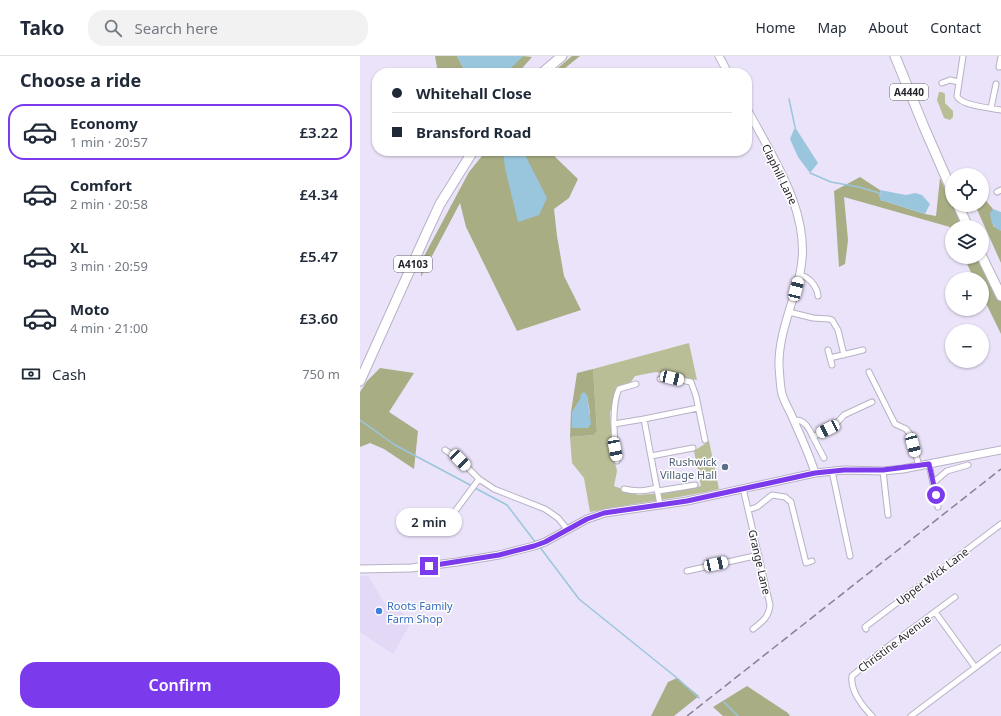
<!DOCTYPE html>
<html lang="en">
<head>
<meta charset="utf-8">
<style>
	body { margin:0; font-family:"Noto Sans",sans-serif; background:#f2f2f3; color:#1f2937; height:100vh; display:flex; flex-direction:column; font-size:15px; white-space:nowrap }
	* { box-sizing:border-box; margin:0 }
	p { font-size:13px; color:#747a83 }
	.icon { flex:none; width:22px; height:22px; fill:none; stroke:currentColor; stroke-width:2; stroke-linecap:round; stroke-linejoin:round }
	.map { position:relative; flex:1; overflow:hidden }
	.side { display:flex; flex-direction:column; background:#fff; width:360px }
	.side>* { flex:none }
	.guide { position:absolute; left:12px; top:12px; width:380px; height:88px; border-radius:16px; box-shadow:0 1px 3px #0004; display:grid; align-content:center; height:88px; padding:0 20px; background:#fff }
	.buttons { position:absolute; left:585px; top:112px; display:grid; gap:8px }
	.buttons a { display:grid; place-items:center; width:44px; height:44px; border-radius:50%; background:#fff; box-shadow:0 1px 3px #0004; font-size:20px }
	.end { position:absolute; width:18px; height:18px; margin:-9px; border:5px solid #7c3aed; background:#fff; box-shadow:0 0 0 2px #fff }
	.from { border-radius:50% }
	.bubble { position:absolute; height:28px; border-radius:14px; background:#fff; box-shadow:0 1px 3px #0004; font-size:13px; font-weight:600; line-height:28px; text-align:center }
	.car { position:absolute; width:12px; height:24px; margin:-12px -6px; border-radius:5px; box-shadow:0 0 3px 1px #0007; background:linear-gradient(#fff 24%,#345 0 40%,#fff 0 76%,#345 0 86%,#fff 0) }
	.guide b { display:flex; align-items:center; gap:14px; height:38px; font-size:15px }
	.guide b+b { border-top:1px solid #e0e1e3 }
	.guide i { width:10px; height:10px; background:#1f2937 }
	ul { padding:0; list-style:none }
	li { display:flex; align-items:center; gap:12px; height:56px; margin:0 8px 6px; padding:0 12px; border:2px solid transparent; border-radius:16px }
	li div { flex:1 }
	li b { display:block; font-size:15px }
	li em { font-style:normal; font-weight:600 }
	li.on { border-color:#7c3aed }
	li>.icon { width:36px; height:36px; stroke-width:1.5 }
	h2 { padding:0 20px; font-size:18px; line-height:48px }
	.pay { display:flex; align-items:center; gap:10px; height:44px; padding:0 20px; font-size:15px }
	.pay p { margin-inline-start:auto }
	.action { display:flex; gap:8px; margin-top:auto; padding:8px 20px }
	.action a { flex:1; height:46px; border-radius:16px; background:#7c3aed; color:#fff; font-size:16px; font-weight:600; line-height:46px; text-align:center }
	header { display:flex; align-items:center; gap:24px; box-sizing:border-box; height:56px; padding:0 20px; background:#fff; border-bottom:1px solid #e0e1e3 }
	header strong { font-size:19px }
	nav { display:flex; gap:22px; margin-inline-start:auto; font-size:14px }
	.search { width:280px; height:36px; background:#f2f2f3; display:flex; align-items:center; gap:10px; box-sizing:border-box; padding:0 14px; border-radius:16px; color:#747a83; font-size:15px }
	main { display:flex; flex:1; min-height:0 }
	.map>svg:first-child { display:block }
	.built { fill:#e3d8f5 }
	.green { fill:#b9be97 }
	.forest { fill:#a8ad84; fill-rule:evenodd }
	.water { fill:#9ac6dd }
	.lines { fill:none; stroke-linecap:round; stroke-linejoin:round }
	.stream { stroke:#9ac6dd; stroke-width:1.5 }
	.street-casing { stroke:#b8b1c6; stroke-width:7 }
	.secondary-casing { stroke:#b8b1c6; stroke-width:9 }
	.highway-casing { stroke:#b8b1c6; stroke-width:11 }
	.street { stroke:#fff; stroke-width:5 }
	.secondary { stroke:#fff; stroke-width:7 }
	.highway { stroke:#fff; stroke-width:9 }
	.rail { stroke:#878291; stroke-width:1.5; stroke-dasharray:8 4; stroke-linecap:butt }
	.route { stroke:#7c3aed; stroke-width:5 }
	.service-dot { fill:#5c6f8a; stroke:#fff; stroke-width:1.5 }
	.shop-dot { fill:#3f7fe0; stroke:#fff; stroke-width:1.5 }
	.labels { text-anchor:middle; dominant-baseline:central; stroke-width:3; stroke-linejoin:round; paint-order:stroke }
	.shield { fill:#fff; stroke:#68666b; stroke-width:1 }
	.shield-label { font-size:10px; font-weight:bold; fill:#27242c }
	.street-label { font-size:11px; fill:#27242c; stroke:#fff }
	.service-label { font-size:11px; fill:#4e5e75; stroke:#fff; text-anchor:end }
	.shop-label { font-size:11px; fill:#366cbe; stroke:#fff; text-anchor:start }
</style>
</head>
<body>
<header>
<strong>Tako</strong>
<div class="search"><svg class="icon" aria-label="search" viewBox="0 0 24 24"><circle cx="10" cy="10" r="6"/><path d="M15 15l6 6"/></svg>Search here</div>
<nav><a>Home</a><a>Map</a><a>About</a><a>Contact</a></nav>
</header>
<main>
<section class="side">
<h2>Choose a ride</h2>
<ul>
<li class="on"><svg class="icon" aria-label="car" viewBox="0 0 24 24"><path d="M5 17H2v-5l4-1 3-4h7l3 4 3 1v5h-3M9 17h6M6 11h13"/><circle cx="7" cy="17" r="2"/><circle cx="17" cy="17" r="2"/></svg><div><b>Economy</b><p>1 min · 20:57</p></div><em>£3.22</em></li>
<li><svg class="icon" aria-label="car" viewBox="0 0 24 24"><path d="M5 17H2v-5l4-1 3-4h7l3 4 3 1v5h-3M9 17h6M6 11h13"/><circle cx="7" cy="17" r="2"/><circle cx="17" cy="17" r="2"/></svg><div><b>Comfort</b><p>2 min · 20:58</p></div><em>£4.34</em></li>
<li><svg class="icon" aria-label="car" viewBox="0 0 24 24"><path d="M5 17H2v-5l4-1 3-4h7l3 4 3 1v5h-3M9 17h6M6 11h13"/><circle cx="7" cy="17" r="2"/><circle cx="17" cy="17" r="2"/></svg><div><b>XL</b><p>3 min · 20:59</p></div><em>£5.47</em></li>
<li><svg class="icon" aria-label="car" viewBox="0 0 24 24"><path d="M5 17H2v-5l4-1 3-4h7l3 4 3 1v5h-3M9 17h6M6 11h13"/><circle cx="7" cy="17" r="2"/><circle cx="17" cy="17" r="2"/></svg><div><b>Moto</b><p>4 min · 21:00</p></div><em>£3.60</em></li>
</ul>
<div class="pay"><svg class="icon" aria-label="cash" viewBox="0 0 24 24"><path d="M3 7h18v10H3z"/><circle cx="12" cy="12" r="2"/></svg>Cash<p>750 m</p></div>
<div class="action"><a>Confirm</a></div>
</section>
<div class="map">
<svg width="641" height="660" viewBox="0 0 641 660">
	<rect width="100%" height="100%" fill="#ebe3f9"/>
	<!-- built -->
	<path class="built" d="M0,520h8l16,26 29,17 -20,35 -33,-22z"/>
	<!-- green -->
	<path class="green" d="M579,36h3l3,2v9l8,8v6l-3,3 -6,-2 -7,-18z
		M329,287l8,37 -41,-8 -21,4 -4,6 -15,5 -6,26 3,41 4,17 -3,15 24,9 24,-2 39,-7 -7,-35 15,-10 10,48c-43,10 -86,14 -129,23l-6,-34 -12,-15 -2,-26 24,-2 3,-4 -4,-62z"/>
	<!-- forest -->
	<path class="forest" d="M75,0h22l9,17h-28z
		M163,0l9,1 -14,16h-22z
		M212,0h8l-21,17h-7z
		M126,95h63l29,28 -9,19 -15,11 3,27 7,40 17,34 -64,21 -51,-104 -6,-24 -39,74 1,-17 47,-88z
		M500,121l20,13 1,10 44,14 11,2 4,-38 12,27h1l11,22h-12v5l-2,-5 -106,-30 4,43 -3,24 -6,3 -5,-76z
		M622,140l11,13v17l8,3v34l-26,-58h7z
		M604,201h14l23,44v33l-19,-39v-16h-8z
		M20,312l34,5 -25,39 29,19 -4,38 -30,-20 -14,-6 -10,4v-55l7,-11z
		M233,313l4,62 -3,4 -24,2 1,-25 6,-39zM227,339l3,19 -18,14c0,-15 2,-24 15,-33z
		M317,622l22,18 -25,20h-23l17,-34z
		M387,630l41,27 2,3h-67l-10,-9z"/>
	<!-- water -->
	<path class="water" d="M97,0h66l-17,17h-40z
		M435,71l23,36 -8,10 -12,-16 -8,-18z
		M143,95h20l24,47 -8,17 -21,7 -13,-54z
		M520,134l26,5 9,-2 7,2 8,9 -5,10 -44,-14z
		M633,153l8,3v19c-9,-4 -10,-9 -11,-18z
		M224,336l3,3 4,29 -3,4h-16v-16l8,-13 1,-5z"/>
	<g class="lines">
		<!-- stream -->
		<path class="stream" d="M429,43l6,28
			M450,117l21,9 28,5 20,6 2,7
			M0,364l35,25 77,41
			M115,432l32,17 29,38
			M179,490l40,53 98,79 22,20
			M364,646l14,14"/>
		<defs>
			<path id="street" d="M603,0l-6,40c4,10 34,12 44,14
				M639,11l2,-10
				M582,27l8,-3 9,2
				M631,52l5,-24
				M637,136l4,-2
				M440,219c9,2 17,11 18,21
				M429,256l24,6 16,1 3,1 6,10 6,25
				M468,294l4,15
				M470,302l33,-8
				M509,316l26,52 11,5 4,5 9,32
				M300,323l11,-1 20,4 5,14 9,44
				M284,363l16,86
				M434,365c10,-4 16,9 19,16l22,-12 9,-10 28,-13
				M254,368l30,-5 54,-11
				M453,381l11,21
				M85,394l15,10 19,19 15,10 51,20 13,9 9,11
				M291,400l42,-8
				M257,405c-3,-18 -6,-56 2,-72l17,-5
				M569,408l9,43
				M472,415l18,85
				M523,415l5,44
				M573,427l14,-12 21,-6
				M383,432l27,117c-1,12 -8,17 -17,24
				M264,433c13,3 21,2 33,-1
				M298,435l37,-6
				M96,454l23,-31
				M388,454l9,-3 15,-12 13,2 6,5 15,61 6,-2
				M327,515l72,-16
				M575,556l40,55
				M506,573l-1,-2 136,-103
				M512,660c-10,-10 -22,-26 -20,-40l30,-25 73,-54
				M551,660l90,-68"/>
			<path id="secondary" d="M359,0l9,17
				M387,53c26,49 66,106 53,164 -7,31 -22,62 -21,94 1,9 1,19 3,27 2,7 6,14 9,20 8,19 18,39 24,59
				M0,513l51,-1 46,-6 42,-7 35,-9 11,-4 42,-23 18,-6 82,-12 128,-28 29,-3 39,1 20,-2 98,-19"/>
			<path id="highway" d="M535,0l29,71 28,64
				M182,17l20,-17
				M598,149l10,22
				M622,201l19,39
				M0,325l67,-149 13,-28 33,-53"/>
		</defs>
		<!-- street casing -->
		<use href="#street" class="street-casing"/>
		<!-- secondary casing -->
		<use href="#secondary" class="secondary-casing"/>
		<!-- highway casing -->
		<use href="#highway" class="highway-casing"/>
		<!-- street -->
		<use href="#street" class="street"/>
		<!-- secondary -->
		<use href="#secondary" class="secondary"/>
		<!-- highway -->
		<use href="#highway" class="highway"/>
		<!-- rail -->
		<path class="rail" d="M327,660l314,-247"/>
	</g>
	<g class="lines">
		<!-- route -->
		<path class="route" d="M69,510l70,-11 35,-9 11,-4 42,-23 17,-6 83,-12 128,-28 29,-3h39l46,-6 7,31"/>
	</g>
	<!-- markers -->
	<circle class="service-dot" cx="365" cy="411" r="4"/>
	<circle class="shop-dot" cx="19" cy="555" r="4"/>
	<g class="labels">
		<!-- shield labels -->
		<g class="shield">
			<rect x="530" y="28" width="38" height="16" rx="3"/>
			<rect x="34" y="200" width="38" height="16" rx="3"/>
		</g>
		<g class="shield-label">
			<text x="549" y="36">A4440</text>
			<text x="53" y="208">A4103</text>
		</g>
		<!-- street labels -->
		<g class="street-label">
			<text transform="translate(420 118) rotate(64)">Claphill Lane</text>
			<text transform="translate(400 506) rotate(77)">Grange Lane</text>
			<text transform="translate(572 520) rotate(-37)">Upper Wick Lane</text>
			<text transform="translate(534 587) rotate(-37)">Christine Avenue</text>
		</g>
		<!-- service labels -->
		<g class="service-label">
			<text x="357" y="405">Rushwick<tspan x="357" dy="13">Village Hall</tspan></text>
		</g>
		<!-- shop labels -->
		<g class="shop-label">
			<text x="27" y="549">Roots Family<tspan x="27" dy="13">Farm Shop</tspan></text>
		</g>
	</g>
</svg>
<div class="buttons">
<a><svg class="icon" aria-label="locate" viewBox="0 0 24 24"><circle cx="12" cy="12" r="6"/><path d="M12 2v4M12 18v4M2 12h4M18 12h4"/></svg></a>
<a><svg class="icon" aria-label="layers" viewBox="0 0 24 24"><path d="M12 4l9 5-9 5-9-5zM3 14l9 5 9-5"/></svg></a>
<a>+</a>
<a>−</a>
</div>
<i class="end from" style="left:576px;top:439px"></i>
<i class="end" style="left:69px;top:510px"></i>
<div class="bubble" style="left:36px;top:452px;width:66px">2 min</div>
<i class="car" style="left:436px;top:233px;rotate:14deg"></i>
<i class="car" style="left:312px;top:322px;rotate:103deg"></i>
<i class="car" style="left:468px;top:373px;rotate:244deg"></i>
<i class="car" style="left:553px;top:389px;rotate:165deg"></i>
<i class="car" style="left:255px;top:393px;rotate:169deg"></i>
<i class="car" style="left:100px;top:404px;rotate:136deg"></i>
<i class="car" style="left:356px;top:508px;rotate:78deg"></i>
<div class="guide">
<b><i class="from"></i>Whitehall Close</b>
<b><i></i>Bransford Road</b>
</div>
</div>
</main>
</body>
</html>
